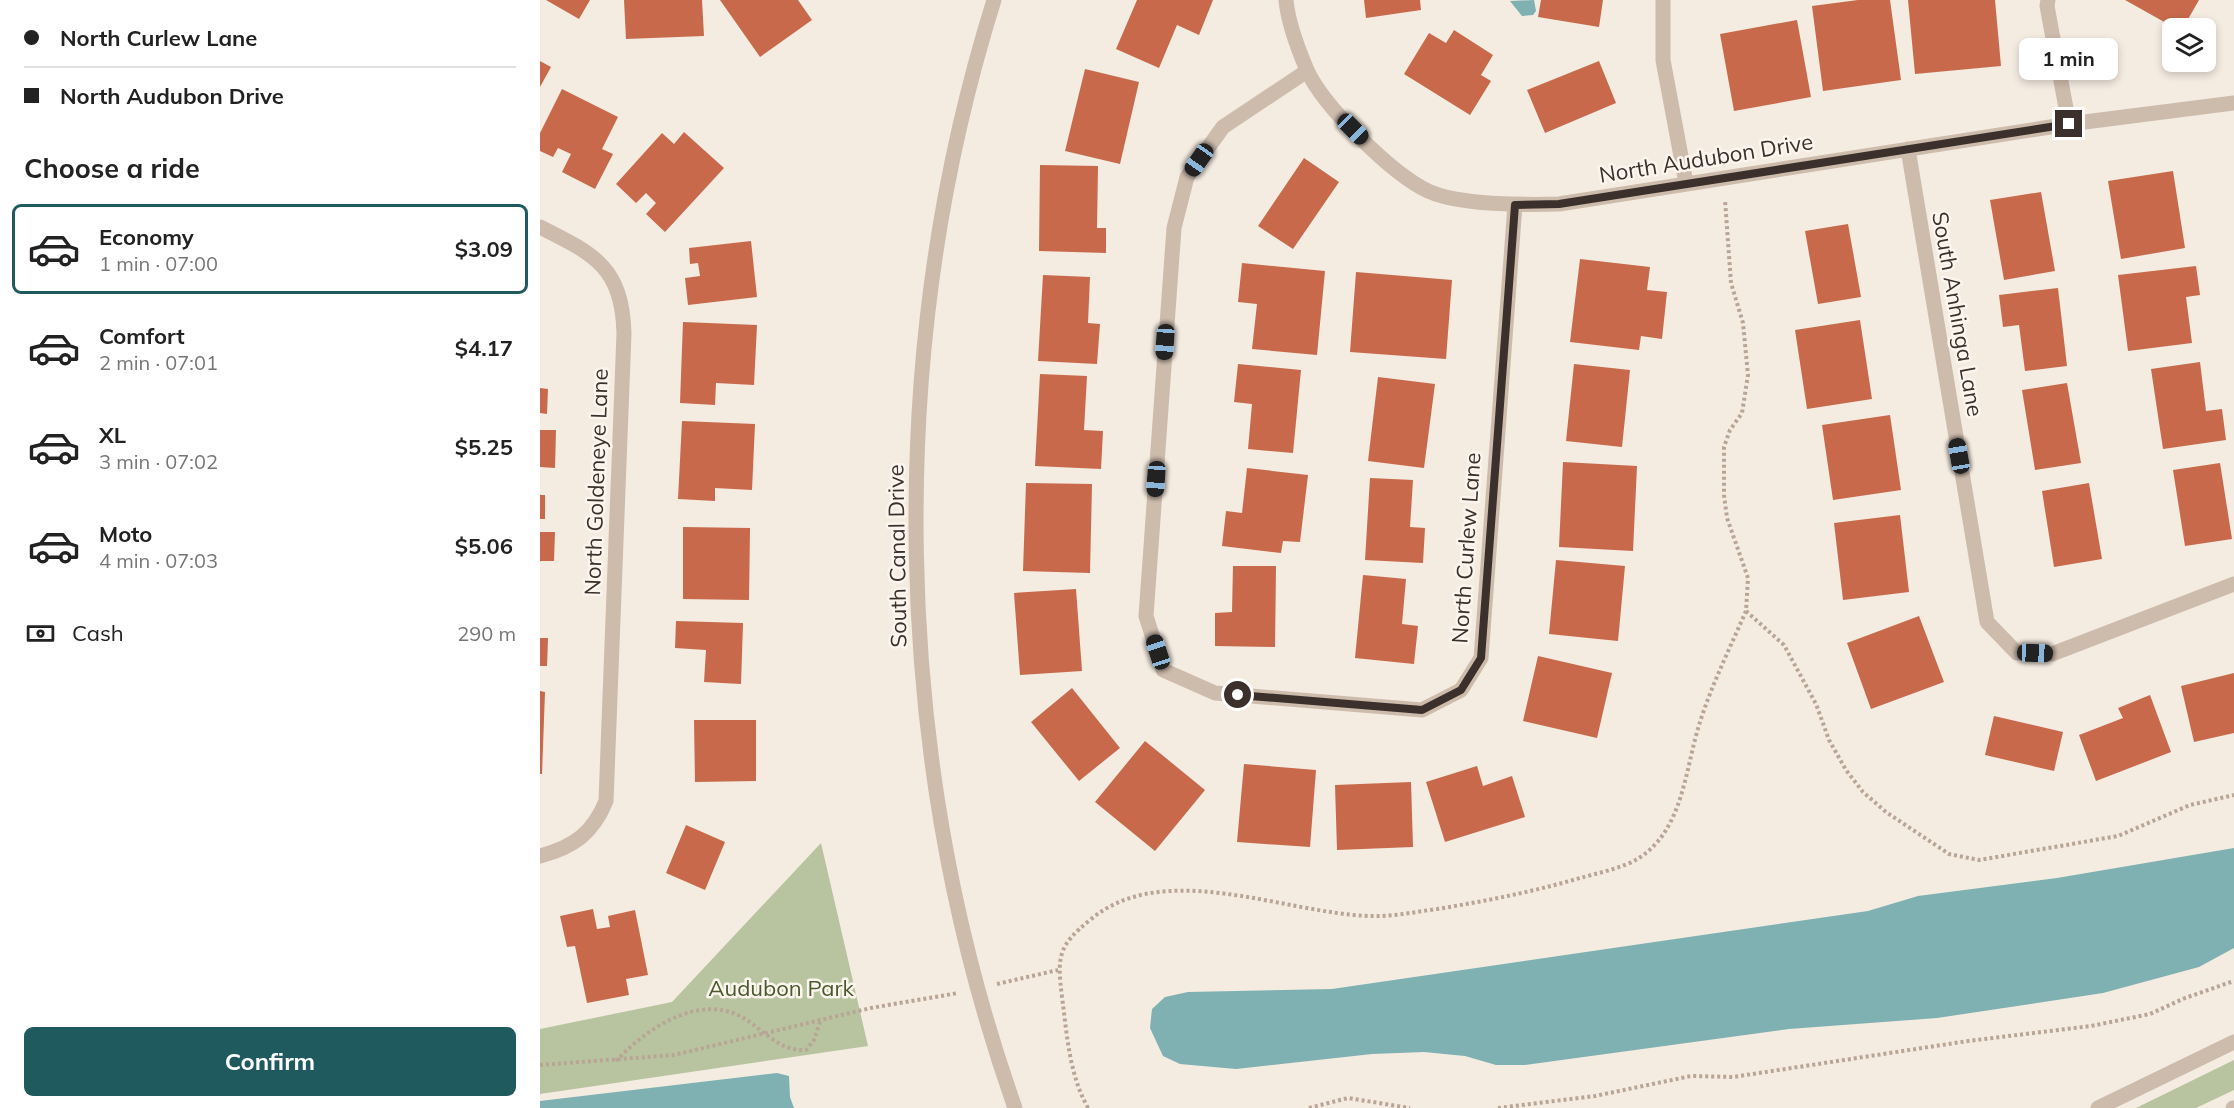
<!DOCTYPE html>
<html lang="en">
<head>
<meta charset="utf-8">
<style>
	body { margin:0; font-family:Mulish,sans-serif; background:#f2f2f2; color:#222; height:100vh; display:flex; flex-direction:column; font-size:22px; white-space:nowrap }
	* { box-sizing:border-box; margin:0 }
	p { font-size:20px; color:#767676 }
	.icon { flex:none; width:33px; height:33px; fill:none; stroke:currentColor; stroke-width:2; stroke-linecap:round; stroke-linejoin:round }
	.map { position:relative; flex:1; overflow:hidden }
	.sheet { display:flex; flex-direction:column; background:#fff; width:540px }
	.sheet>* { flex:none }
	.hud { display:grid; align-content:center; height:132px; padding:0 24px; background:#fff }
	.controls { position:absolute; left:1622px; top:18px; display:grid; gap:12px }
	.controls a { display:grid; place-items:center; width:54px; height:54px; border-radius:9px; background:#fff; box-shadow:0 3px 9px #0003; font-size:30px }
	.end { position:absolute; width:27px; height:27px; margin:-14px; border:8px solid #3b302b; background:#fff; box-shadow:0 0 0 3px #fff }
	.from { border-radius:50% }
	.bubble { position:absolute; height:42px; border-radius:9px; background:#fff; box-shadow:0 3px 9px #0003; font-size:20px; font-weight:700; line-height:42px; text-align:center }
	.car { position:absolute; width:18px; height:36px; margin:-18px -9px; border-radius:8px; box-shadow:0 0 4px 2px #0007; background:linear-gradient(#222 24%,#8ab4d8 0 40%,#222 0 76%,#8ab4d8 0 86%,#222 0) }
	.hud b { display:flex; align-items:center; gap:21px; height:57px; font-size:22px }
	.hud b+b { border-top:2px solid #e0e0e0 }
	.hud i { width:15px; height:15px; background:#222 }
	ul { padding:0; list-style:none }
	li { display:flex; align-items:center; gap:18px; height:90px; margin:0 12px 9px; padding:0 12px; border:3px solid transparent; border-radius:9px }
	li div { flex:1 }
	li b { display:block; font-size:22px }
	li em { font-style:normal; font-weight:700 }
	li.current { border-color:#1f5a5e }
	li>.icon { width:54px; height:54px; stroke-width:1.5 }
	h2 { padding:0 24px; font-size:27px; line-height:72px }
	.pay { display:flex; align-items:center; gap:15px; height:66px; padding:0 24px; font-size:22px }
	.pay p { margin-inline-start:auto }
	.action { display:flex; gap:12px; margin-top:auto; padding:12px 24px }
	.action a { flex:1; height:69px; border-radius:9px; background:#1f5a5e; color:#fff; font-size:24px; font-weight:700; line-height:69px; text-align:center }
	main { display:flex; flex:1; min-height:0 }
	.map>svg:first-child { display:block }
	.green { fill:#b8c4a0 }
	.water { fill:#7fb0b2 }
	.building { fill:#c8694b }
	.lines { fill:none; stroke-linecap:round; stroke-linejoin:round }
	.path { stroke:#b9a596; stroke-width:4; stroke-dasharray:3 3; stroke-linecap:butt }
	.minor { stroke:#cdbbac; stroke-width:15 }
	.tertiary { stroke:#cdbbac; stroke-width:15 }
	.route { stroke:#3b302b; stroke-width:8 }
	.labels { text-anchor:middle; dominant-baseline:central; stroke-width:5; stroke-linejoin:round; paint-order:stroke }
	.street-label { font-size:22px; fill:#3b302b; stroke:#fbf5ee }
	.park-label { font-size:22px; fill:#4a5a2e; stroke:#fbf5ee }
</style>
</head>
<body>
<main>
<section class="sheet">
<div class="hud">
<b><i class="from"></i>North Curlew Lane</b>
<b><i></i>North Audubon Drive</b>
</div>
<h2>Choose a ride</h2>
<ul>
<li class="current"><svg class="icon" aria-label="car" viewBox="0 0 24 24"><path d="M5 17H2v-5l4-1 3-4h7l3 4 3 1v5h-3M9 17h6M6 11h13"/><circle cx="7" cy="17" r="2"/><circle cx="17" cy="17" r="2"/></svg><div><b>Economy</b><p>1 min · 07:00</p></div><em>$3.09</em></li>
<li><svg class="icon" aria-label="car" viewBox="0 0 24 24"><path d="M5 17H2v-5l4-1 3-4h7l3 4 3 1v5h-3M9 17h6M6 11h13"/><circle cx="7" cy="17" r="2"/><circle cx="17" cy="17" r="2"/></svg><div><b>Comfort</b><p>2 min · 07:01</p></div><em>$4.17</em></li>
<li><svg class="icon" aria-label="car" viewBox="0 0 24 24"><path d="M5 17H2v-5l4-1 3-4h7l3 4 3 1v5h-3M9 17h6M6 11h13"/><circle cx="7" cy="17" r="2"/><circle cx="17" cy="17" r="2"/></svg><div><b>XL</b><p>3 min · 07:02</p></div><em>$5.25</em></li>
<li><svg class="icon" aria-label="car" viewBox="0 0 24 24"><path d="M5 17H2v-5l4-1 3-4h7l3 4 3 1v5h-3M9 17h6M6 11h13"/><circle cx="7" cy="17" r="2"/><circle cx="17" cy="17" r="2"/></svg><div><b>Moto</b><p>4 min · 07:03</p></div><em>$5.06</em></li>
</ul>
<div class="pay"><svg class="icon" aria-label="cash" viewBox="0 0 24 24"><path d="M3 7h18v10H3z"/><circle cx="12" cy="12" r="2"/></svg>Cash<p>290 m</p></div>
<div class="action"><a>Confirm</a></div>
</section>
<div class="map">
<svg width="1694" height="1108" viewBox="0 0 1694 1108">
	<rect width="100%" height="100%" fill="#f4ebe1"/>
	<!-- green -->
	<path class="green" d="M281,843l47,203 -328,48v-65l132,-27z
		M1694,1060v30l-38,18h-60z"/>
	<!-- water -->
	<path class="water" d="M994,0l2,11 -3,4 -11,1 -12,-15z
		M1694,848v100l-35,19 -96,26 -166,25 -148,11 -264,36h-29l-31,-9 -41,-4 -52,2 -136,15 -56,-5 -17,-8 -13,-28 2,-19 13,-12 23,-5 144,-3 536,-78 50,-15 139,-18z
		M237,1073l12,3 1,21 4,11h-254v-7z"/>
	<!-- building -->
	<path class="building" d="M6,0h44l-11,19z
		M84,0h78l2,36 -78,3z
		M180,0h78l14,20 -52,37z
		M597,0h76l-14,35 -22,-10 -18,43 -43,-19z
		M824,0h56l1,10 -55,8z
		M1001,0h62l-4,27 -61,-10z
		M1318,0h32l11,80 -78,11 -11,-85z
		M1368,0h87l6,66 -86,8z
		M1585,0h74l-16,28h-8z
		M1257,20l14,77 -77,14 -14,-77z
		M914,30l39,25 -12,20 10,6 -21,34 -66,-41 25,-41 17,10z
		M0,61l11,6 -11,20z
		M1059,61l17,42 -71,30 -18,-43z
		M545,69l54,13 -19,82 -55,-13z
		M22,89l56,28 -16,32 11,5 -18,35 -33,-17 9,-18 -13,-6 -5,9 -13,-6v-18z
		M144,132l40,36 -59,64 -19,-18 10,-11 -10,-10 -10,10 -20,-19 46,-51 12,11z
		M764,158l35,24 -46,67 -35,-23z
		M500,165l58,1 -1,62h9v25l-67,-2z
		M1633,171l12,77 -64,11 -13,-78z
		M1501,192l14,79 -51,9 -14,-80z
		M1308,224l13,73 -43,7 -13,-73z
		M211,241l6,56 -69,8 -3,-27 15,-2 -2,-13 -8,1 -1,-16z
		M1040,259l70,8 -3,23 20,2 -5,47 -21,-3 -2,14 -69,-8z
		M702,263l83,8 -8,84 -65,-6 5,-45 -19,-2z
		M1656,266l4,29 -14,2 6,46 -64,8 -10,-76z
		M816,272l96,8 -6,79 -96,-7z
		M503,275l47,2 -2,46 12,1 -3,40 -59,-3z
		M1518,288l9,78 -42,5 -6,-46 -16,2 -4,-32z
		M1320,320l12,79 -65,10 -12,-79z
		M143,322l74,3 -3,60 -38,-2 -1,22 -35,-2z
		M1660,362l6,49 16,-2 4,31 -63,9 -12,-80z
		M698,364l63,6 -8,83 -45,-4 4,-45 -18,-2z
		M1034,364l56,6 -8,77 -56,-6z
		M500,374l47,2 -3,54 19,1 -2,38 -66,-3z
		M838,377l57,7 -11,84 -56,-7z
		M1527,383l14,80 -46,7 -13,-80z
		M0,388l8,1 -1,25 -7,-1z
		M1350,415l11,75 -68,10 -11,-75z
		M142,421l73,3 -3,66 -37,-2v13l-37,-2z
		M0,430h16l-1,38 -15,-1z
		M1023,462l74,4 -4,85 -74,-4z
		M1680,463l12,76 -47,7 -12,-76z
		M707,468l61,7 -8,67 -17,-1 -2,12 -59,-7 4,-35 16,2z
		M830,478l43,2 -3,47 15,1 -2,35 -58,-3z
		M486,483l66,1 -2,89 -67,-2z
		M1549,483l13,76 -48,8 -12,-76z
		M0,495h5v24h-5z
		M1360,515l9,77 -66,8 -9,-77z
		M143,527l67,1 -1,72 -66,-1z
		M0,532h15l-1,29h-14z
		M1016,560l69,6 -7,75 -69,-7z
		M693,566h43l-1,81 -60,-1v-33l17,-1z
		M823,575l43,4 -4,45 16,2 -4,38 -59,-6z
		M536,589l6,82 -62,4 -6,-82z
		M1379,616l25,66 -73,27 -24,-66z
		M136,621l67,2 -2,61 -37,-2 2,-32 -31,-2z
		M0,638h8l-1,28h-7z
		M998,656l74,17 -15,65 -74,-17z
		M1694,673v60l-40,9 -13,-56z
		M532,688l48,60 -41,33 -48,-59z
		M0,691l5,1 -3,82h-2z
		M1610,695l21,57 -75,29 -17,-46 44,-17 -5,-10z
		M1454,716l69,16 -9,39 -69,-16z
		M154,720h62v61l-61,1z
		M605,741l60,49 -50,61 -60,-49z
		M704,764l72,6 -6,77 -73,-5z
		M937,766l6,20 29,-10 13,41 -80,25 -19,-60z
		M871,782l2,65 -76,3 -2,-65z
		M146,825l39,17 -20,48 -39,-17z
		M53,909l4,20 13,-2 -2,-11 27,-6 13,65 -22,4 3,16 -42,8 -12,-57 -8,1 -7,-31z"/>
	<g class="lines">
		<!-- path -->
		<path class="path" d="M1206,611l38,34 32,59 13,36 17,30 17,22 23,20 63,42 30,6 139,-24 72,-31 44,-10
			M457,984l61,-14
			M76,1061c29,-31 81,-68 126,-44 21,12 37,35 64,33l8,-10 6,-18
			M0,1065l134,-10 197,-47 87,-15
			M548,1108c-19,-34 -21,-74 -26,-111 -5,-41 -4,-51 28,-77 73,-62 193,-7 279,-4 23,1 45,-4 68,-7 49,-8 95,-17 143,-31 18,-5 43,-10 59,-20 45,-29 46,-90 61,-136 12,-38 30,-74 46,-111l2,-33 -21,-60 -3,-23v-48l6,-17 12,-17 6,-38 -5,-52 -12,-40 -6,-83
			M769,1108l39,-10 62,10
			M958,1108l97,-12 96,-20 42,1 235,-36 123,-15 59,-12 35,-16 49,-17"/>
		<!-- minor -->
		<path class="minor" d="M746,0c2,22 12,49 21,70 16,36 85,104 121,121 30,14 97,14 131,13l510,-80 165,-21
			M1123,0v60l23,123
			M1508,0l-1,6 22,118
			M767,71l-84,56 -36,50 -13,51 -28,388 17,54 52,23 207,17 39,-20 20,-32 34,-453
			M1368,149l79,473 30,31 35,1 182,-70
			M0,227c54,27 82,40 84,106l-18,468c-13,32 -32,46 -66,55"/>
		<!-- tertiary -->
		<path class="tertiary" d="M454,0c-111,355 -103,757 21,1108
			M1558,1108l136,-66
			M1693,1108h1"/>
	</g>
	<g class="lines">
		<!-- route -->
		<path class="route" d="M698,695l184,15 39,-20 20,-32 34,-453 44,-1 510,-80"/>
	</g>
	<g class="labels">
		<!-- street labels -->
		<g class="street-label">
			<text transform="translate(1166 158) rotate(-9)">North Audubon Drive</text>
			<text transform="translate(1418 314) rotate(80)">South Anhinga Lane</text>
			<text transform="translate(56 482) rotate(-88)">North Goldeneye Lane</text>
			<text transform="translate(926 548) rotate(-86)">North Curlew Lane</text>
			<text transform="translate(357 556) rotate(-91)">South Canal Drive</text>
		</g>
		<!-- park labels -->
		<g class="park-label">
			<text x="241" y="988">Audubon Park</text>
		</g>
	</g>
</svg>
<div class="controls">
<a><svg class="icon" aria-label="layers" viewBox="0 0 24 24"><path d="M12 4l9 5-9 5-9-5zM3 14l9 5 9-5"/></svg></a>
</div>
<i class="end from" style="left:698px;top:695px"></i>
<i class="end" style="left:1529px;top:124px"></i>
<div class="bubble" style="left:1479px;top:38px;width:99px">1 min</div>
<i class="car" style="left:813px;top:129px;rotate:135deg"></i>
<i class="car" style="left:659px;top:160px;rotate:215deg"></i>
<i class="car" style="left:625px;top:342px;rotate:184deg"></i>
<i class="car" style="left:1419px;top:456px;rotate:350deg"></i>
<i class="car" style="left:616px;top:479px;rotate:184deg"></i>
<i class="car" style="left:618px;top:652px;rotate:342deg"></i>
<i class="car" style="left:1495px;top:653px;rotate:92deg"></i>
</div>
</main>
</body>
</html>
